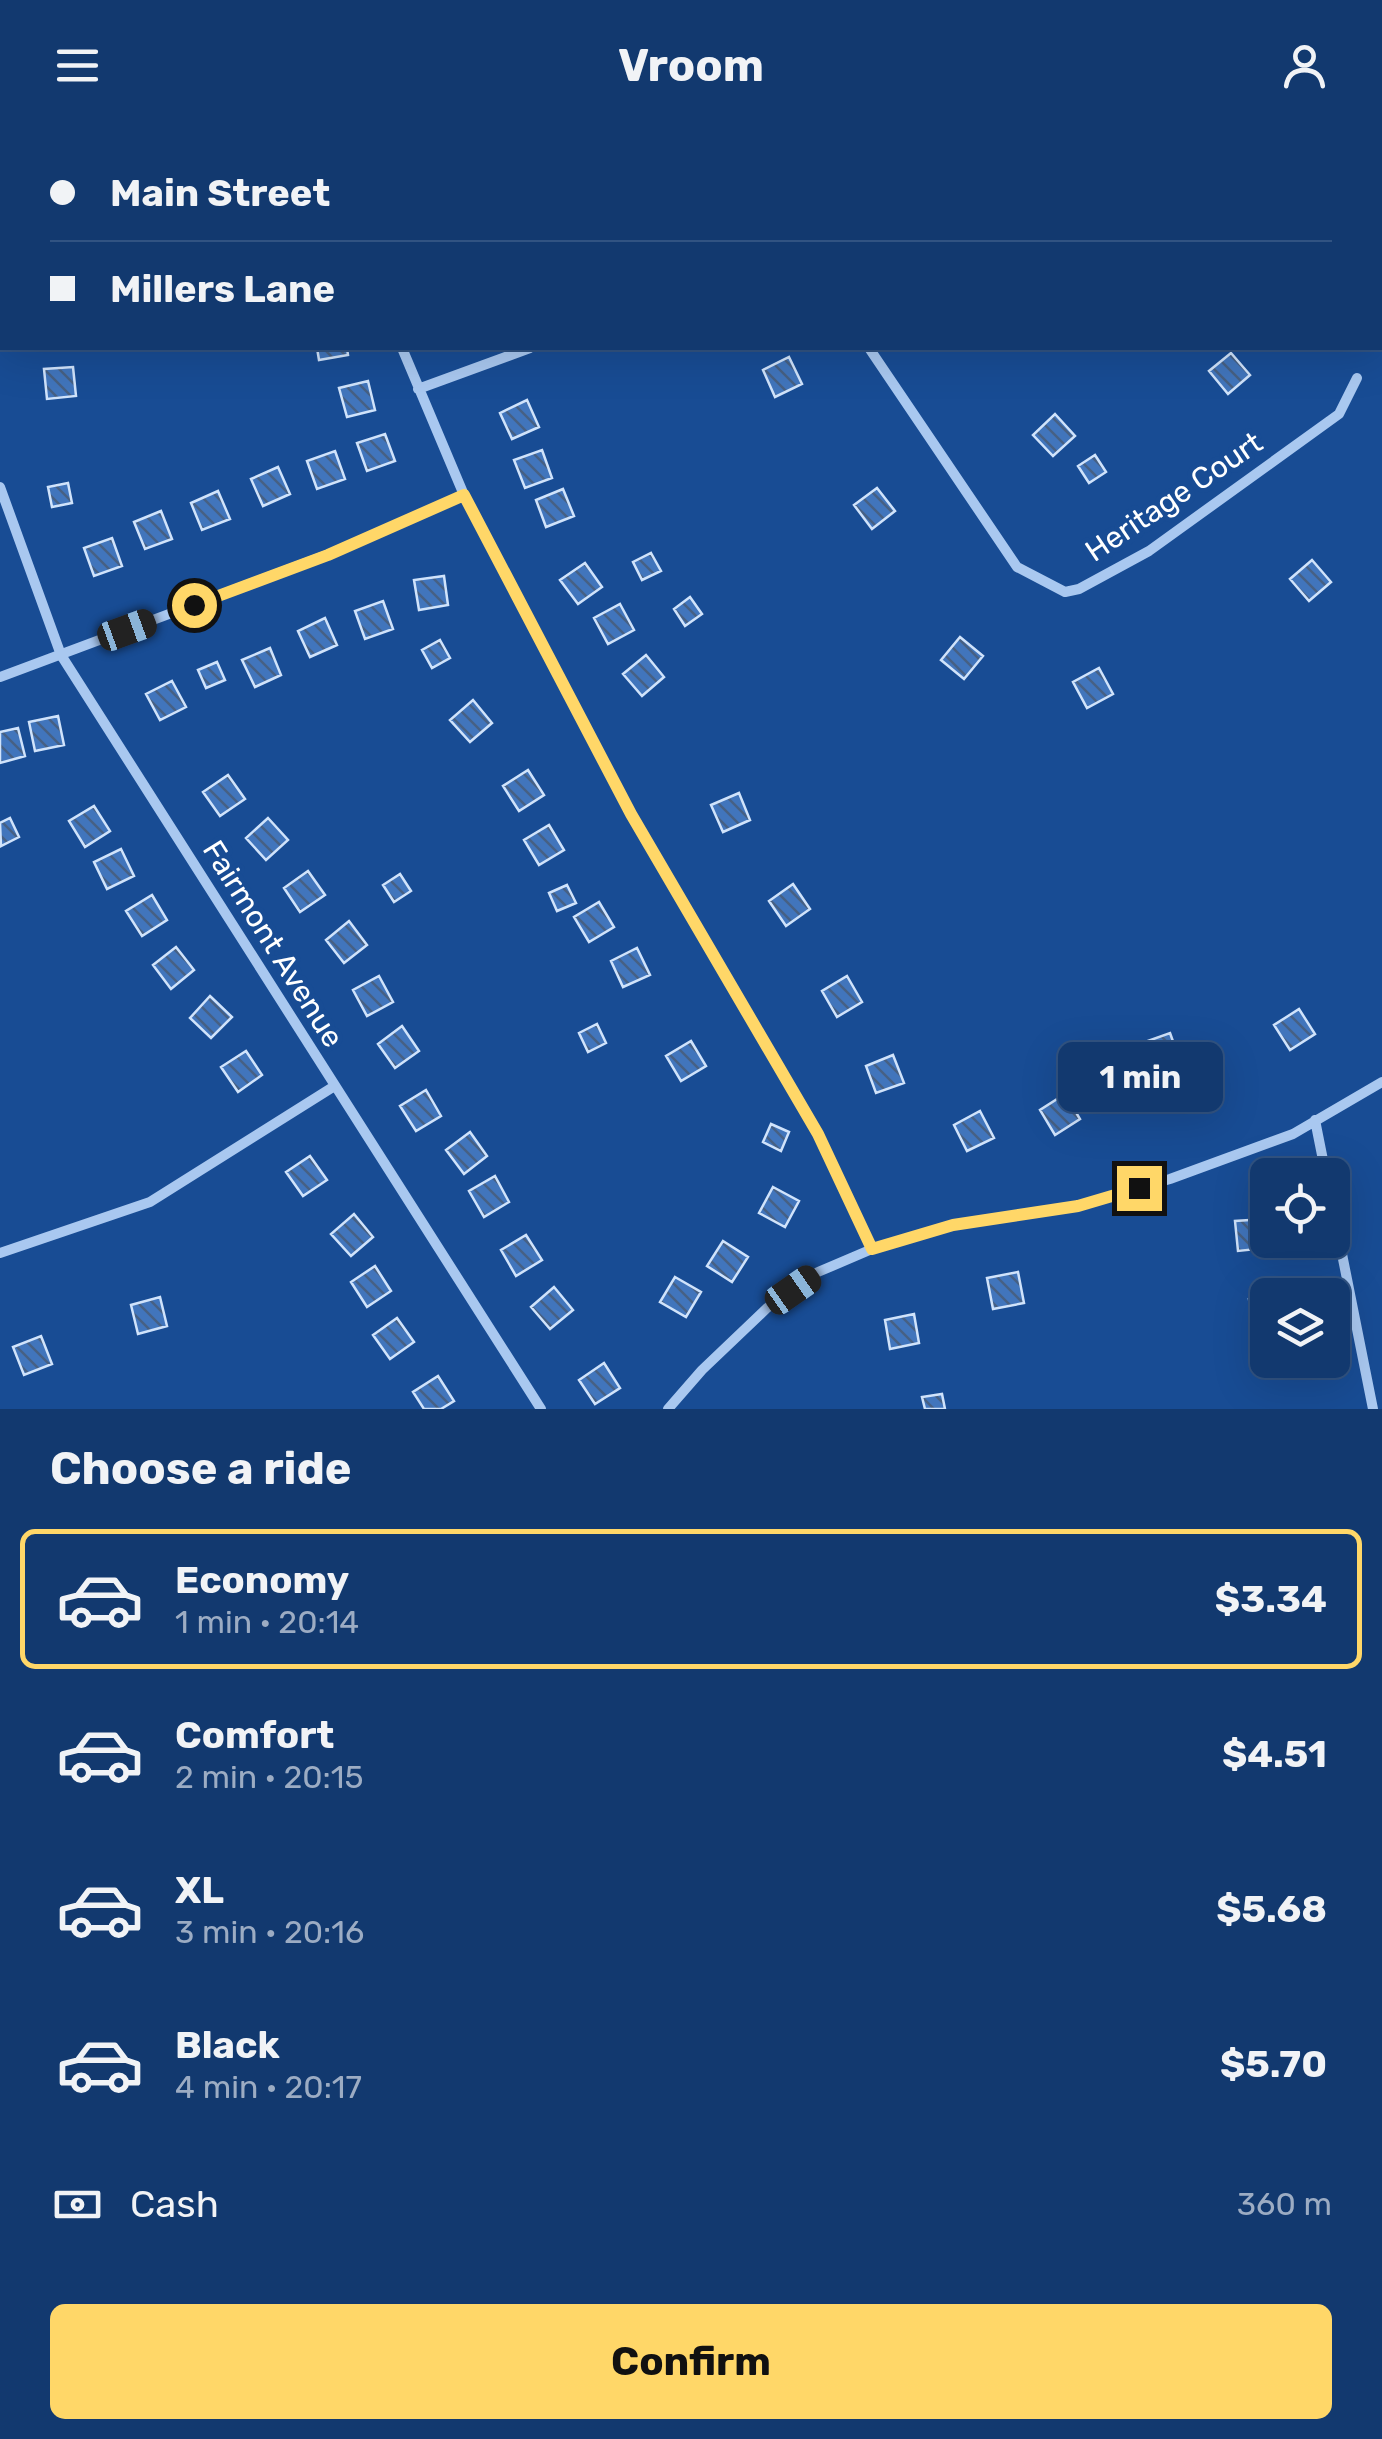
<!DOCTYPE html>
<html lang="en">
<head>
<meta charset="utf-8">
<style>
	body { margin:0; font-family:Rubik,sans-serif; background:#1b4074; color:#f1f3f6; height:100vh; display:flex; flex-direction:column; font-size:38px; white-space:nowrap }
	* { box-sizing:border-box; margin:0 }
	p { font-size:32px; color:#9cacc3 }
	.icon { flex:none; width:55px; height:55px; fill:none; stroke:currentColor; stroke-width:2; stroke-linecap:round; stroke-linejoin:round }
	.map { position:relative; height:1279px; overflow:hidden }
	.side { display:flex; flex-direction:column; background:#12396f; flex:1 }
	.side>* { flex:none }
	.hud { position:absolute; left:0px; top:0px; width:1382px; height:220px; box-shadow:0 10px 40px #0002,0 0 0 2px #315382; display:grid; align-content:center; height:220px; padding:0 50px; background:#12396f }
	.tools { position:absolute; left:1250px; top:1028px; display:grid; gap:20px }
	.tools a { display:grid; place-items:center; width:100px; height:100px; border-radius:15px; background:#12396f; box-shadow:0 10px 40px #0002,0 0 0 2px #315382; font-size:50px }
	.end { position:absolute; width:45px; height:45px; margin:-22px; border:12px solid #ffd768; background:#111; box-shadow:0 0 0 5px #111 }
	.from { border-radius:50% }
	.bubble { position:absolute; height:70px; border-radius:15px; background:#12396f; box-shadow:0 10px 40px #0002,0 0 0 2px #315382; font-size:32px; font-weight:700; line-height:70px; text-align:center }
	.car { position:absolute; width:30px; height:60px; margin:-30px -15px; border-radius:12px; box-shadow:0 0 8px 2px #0007; background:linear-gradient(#222 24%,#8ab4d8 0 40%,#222 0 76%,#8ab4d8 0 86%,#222 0) }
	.hud b { display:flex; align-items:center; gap:35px; height:95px; font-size:38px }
	.hud b+b { border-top:2px solid #315382 }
	.hud i { width:25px; height:25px; background:#f1f3f6 }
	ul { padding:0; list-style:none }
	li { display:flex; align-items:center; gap:30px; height:140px; margin:0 20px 15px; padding:0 30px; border:5px solid transparent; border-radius:15px }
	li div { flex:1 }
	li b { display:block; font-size:38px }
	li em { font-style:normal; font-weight:700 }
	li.selected { border-color:#ffd768 }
	li>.icon { width:90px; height:90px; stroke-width:1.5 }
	h2 { padding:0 50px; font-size:45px; line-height:120px }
	.pay { display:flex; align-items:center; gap:25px; height:110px; padding:0 50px; font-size:38px }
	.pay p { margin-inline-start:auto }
	.button { display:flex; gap:20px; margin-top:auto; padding:20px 50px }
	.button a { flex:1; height:115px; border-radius:15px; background:#ffd768; color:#111; font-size:40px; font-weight:700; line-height:115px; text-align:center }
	header { display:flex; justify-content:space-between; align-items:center; height:130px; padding:0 50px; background:#12396f; font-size:45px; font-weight:700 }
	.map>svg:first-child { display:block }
	.building { fill:url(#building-back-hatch); stroke:#d0e3fb; stroke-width:2.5 }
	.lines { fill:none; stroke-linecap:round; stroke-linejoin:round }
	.minor { stroke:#a9c8f0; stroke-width:10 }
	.route { stroke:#ffd768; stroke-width:12 }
	.labels { text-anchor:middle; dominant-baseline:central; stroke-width:10; stroke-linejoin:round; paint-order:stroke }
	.street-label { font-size:30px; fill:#fff; stroke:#184c94 }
</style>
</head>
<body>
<header><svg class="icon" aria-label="menu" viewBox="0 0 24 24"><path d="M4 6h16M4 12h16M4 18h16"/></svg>Vroom<svg class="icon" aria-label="person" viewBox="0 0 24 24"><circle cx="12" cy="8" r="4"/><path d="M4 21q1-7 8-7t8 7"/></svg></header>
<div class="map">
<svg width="1382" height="1279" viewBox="0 0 1382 1279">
	<defs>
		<pattern id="building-back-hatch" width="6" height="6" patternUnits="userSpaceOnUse" patternTransform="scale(2.5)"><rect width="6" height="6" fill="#4175bc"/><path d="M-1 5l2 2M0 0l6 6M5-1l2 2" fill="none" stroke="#466084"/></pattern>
	</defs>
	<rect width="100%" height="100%" fill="#184c94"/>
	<!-- building -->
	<path class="building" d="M317,218h30l1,7 -29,5z
		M1231,223l19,22 -22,19 -19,-23z
		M789,227l13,27 -27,13 -12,-27z
		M73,237l3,29 -29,3 -3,-30z
		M368,251l7,29 -28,7 -8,-29z
		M527,270l12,27 -27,12 -12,-26z
		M1055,284l20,22 -22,20 -20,-21z
		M385,304l10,27 -28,10 -10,-28z
		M542,320l10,28 -27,10 -11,-28z
		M335,321l10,28 -28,10 -10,-28z
		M1095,325l11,17 -17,11 -11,-17z
		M278,337l12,27 -27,12 -12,-27z
		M68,353l4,20 -20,4 -4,-20z
		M877,358l18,23 -23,18 -18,-24z
		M563,359l11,27 -28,11 -10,-27z
		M218,361l12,28 -28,11 -11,-27z
		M161,381l11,28 -27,10 -11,-27z
		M112,408l10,28 -28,10 -10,-28z
		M651,423l10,18 -19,9 -9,-18z
		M1312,430l19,22 -22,19 -19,-22z
		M585,433l17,24 -24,17 -18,-24z
		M444,446l4,29 -29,5 -5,-30z
		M690,467l12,17 -17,12 -11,-17z
		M383,471l10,28 -28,10 -10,-28z
		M620,474l14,26 -26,14 -14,-26z
		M325,488l12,27 -27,12 -12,-26z
		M960,507l23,19 -19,23 -23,-19z
		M440,510l10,18 -18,10 -10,-18z
		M270,518l11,27 -26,12 -13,-27z
		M646,525l18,22 -22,19 -19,-22z
		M217,532l8,18 -19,8 -8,-18z
		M1099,538l14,26 -26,14 -14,-26z
		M172,551l14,26 -26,13 -14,-26z
		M473,570l19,23 -22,19 -20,-22z
		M58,586l6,29 -29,6 -6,-29z
		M18,598l7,28 -25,7v-31z
		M528,640l16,25 -25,16 -16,-25z
		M228,645l17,24 -25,17 -17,-24z
		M739,663l11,27 -27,12 -12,-27z
		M94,676l16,25 -25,16 -16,-26z
		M10,688l9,19 -18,9 -1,-23z
		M268,688l20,22 -22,20 -20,-22z
		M549,695l15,25 -25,15 -15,-25z
		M121,719l13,27 -27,13 -13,-27z
		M308,741l17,24 -25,17 -16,-24z
		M400,744l11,17 -17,11 -11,-17z
		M793,754l17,25 -24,17 -17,-25z
		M567,755l9,18 -19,8 -8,-18z
		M152,765l15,25 -25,16 -16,-25z
		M599,772l15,25 -25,15 -15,-25z
		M349,791l18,24 -23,18 -18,-23z
		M176,817l18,23 -23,19 -18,-24z
		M637,818l13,27 -27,12 -12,-26z
		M379,846l14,26 -26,14 -14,-26z
		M847,846l15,26 -25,15 -15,-26z
		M210,866l22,21 -21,21 -21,-20z
		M1299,879l16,25 -25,16 -16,-25z
		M597,894l9,19 -18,9 -9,-19z
		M402,896l17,25 -24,17 -17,-24z
		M1170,903l10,28 -27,10 -11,-28z
		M691,911l15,25 -25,15 -15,-25z
		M246,921l16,24 -24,17 -17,-25z
		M893,925l11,28 -28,10 -10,-27z
		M426,960l15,26 -25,15 -16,-25z
		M1065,964l15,25 -25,16 -15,-25z
		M980,981l14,27 -27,13 -13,-26z
		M771,994l18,8 -8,19 -18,-9z
		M470,1002l17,24 -23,18 -18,-24z
		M310,1026l17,24 -24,16 -17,-24z
		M495,1046l14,26 -25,15 -15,-26z
		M773,1057l26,14 -14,26 -26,-14z
		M354,1084l19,23 -22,19 -20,-22z
		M1265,1089l2,29 -29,3 -3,-30z
		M526,1105l16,25 -26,16 -15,-26z
		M723,1111l25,16 -16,25 -25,-16z
		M375,1136l16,25 -24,16 -16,-25z
		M1018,1142l6,31 -31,6 -6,-31z
		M675,1147l26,15 -15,25 -26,-15z
		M554,1157l19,23 -23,19 -19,-22z
		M160,1167l7,29 -29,8 -7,-29z
		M1268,1167v29l-15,3 -4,-30z
		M914,1184l5,29 -29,6 -5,-29z
		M397,1188l17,24 -24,17 -17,-24z
		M41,1206l11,28 -28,11 -11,-28z
		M604,1233l16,25 -25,16 -16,-24z
		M438,1246l16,25 -13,8h-17l-11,-17z
		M942,1264l3,15h-20l-3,-12z"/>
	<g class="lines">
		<!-- minor -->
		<path class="minor" d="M325,0l1,2
			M957,2l4,-2
			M0,158h2
			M402,218l62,147 167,319 187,320 54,115
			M869,218l148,219 48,25 14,-3 70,-38 190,-137 18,-36
			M418,259l112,-41
			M0,357l61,168 480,754
			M0,547l327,-122 137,-60
			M1315,990l11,55
			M1332,1074l41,205
			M0,1123l150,-51 183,-115
			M668,1279l34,-39 65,-62 51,-36 54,-23 81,-24 125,-19 92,-27 123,-45 89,-52"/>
	</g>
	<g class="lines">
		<!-- route -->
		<path class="route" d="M194,475l134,-50 136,-60 167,319 187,320 54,115 81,-24 125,-19 61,-18"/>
	</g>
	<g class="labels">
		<!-- street labels -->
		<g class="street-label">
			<text transform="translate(1174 367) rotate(-34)">Heritage Court</text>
			<text transform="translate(273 814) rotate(58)">Fairmont Avenue</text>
		</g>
	</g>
</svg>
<div class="tools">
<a><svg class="icon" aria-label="locate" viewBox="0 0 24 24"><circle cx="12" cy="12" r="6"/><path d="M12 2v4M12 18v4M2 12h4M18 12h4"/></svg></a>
<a><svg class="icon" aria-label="layers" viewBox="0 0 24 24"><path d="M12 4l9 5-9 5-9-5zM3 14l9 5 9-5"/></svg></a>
</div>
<i class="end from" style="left:194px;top:475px"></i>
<i class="end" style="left:1139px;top:1058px"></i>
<div class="bubble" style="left:1058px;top:912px;width:165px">1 min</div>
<i class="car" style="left:127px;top:500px;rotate:70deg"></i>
<i class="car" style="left:793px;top:1160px;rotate:55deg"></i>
<div class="hud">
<b><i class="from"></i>Main Street</b>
<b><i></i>Millers Lane</b>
</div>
</div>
<section class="side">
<h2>Choose a ride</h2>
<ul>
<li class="selected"><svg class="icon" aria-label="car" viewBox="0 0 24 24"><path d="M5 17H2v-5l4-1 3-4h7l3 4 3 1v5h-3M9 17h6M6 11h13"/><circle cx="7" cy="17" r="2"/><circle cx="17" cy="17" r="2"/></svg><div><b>Economy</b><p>1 min · 20:14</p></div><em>$3.34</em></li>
<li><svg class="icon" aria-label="car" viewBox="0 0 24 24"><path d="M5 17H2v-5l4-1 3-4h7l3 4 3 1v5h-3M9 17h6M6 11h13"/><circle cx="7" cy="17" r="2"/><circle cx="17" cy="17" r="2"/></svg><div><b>Comfort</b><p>2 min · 20:15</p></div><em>$4.51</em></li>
<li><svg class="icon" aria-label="car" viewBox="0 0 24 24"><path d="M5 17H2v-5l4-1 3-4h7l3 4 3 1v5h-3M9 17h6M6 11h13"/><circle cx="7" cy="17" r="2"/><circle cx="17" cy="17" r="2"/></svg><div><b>XL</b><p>3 min · 20:16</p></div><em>$5.68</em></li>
<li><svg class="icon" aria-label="car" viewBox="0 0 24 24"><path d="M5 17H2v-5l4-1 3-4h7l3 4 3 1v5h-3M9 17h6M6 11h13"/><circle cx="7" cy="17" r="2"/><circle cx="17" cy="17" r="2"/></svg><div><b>Black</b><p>4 min · 20:17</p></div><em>$5.70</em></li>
</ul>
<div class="pay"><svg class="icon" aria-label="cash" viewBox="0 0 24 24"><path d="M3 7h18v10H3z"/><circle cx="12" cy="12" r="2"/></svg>Cash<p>360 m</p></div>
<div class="button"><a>Confirm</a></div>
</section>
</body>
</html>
